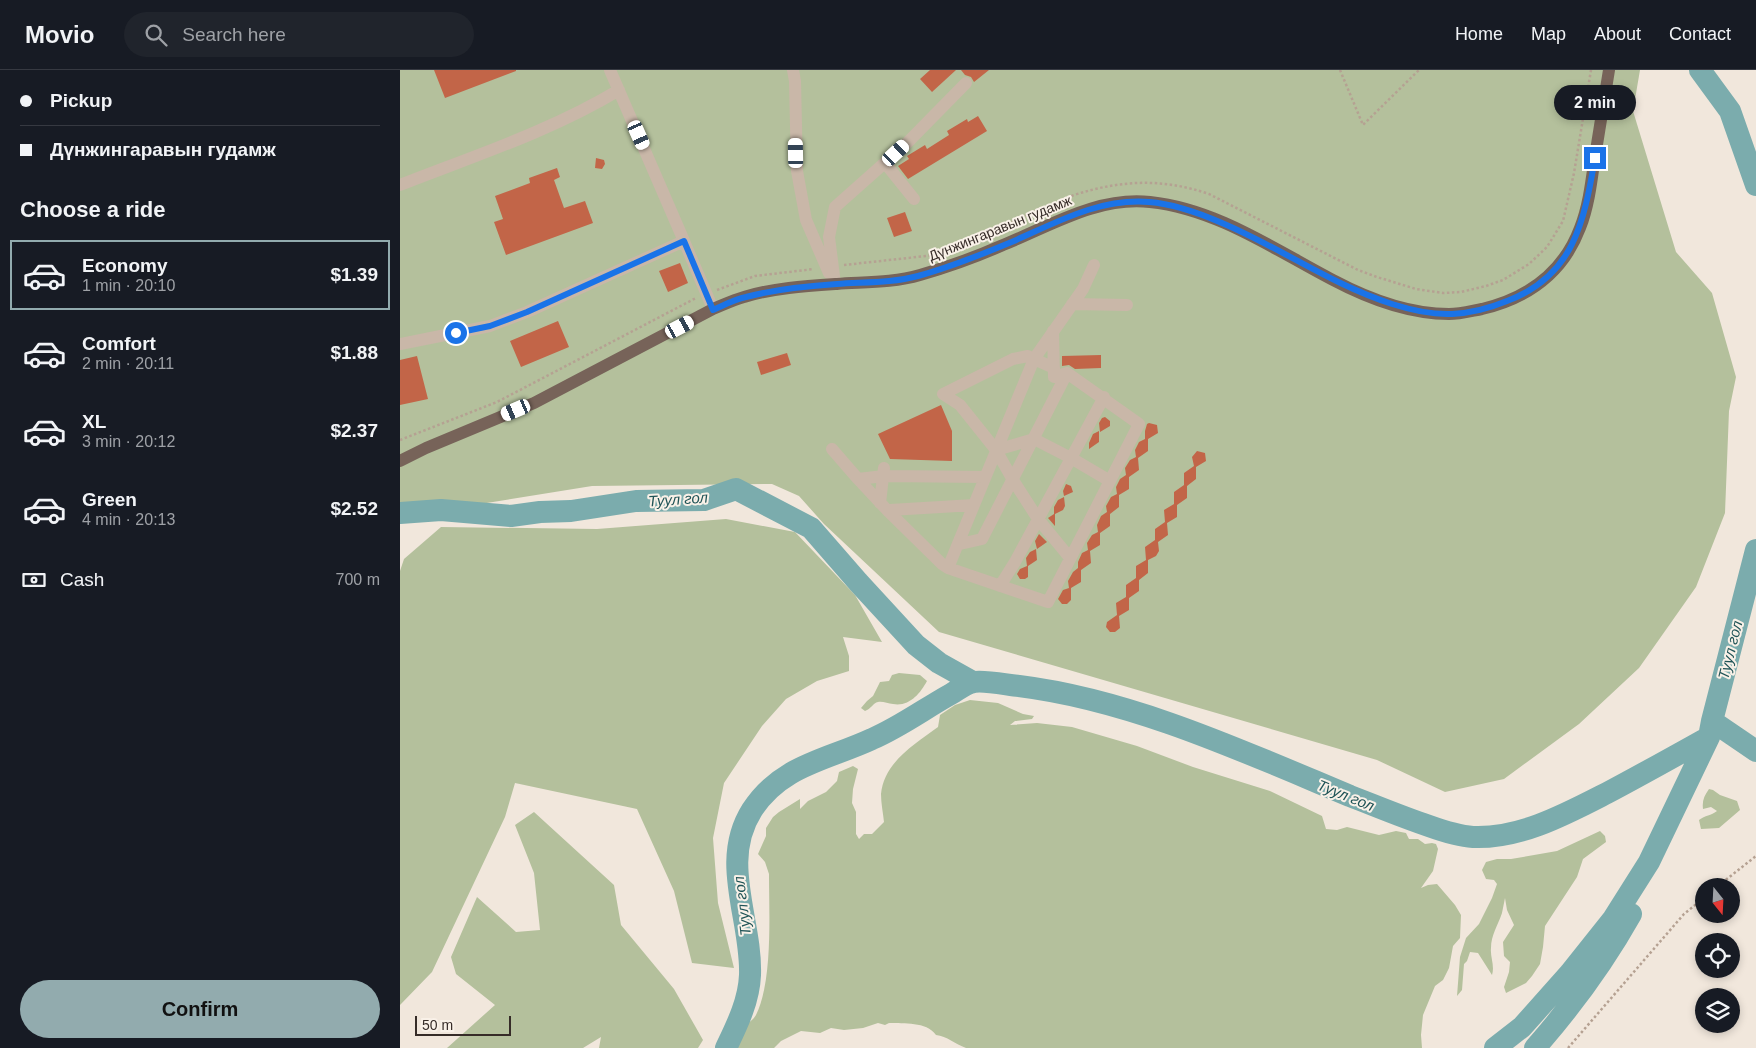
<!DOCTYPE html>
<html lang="en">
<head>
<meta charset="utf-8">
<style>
	body { margin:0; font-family:Helvetica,sans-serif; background:#20242c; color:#f1f3f6; height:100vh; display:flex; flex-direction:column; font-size:19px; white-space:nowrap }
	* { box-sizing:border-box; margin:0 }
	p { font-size:16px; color:#9ea1a6 }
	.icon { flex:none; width:28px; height:28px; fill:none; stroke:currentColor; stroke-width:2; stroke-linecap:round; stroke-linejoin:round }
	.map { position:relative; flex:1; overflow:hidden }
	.details { display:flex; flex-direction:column; background:#171b24; width:400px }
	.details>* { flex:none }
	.top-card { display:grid; align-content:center; height:110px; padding:0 20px; background:#171b24 }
	.needle { width:32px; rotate:162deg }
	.buttons { position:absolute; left:1295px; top:808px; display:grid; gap:10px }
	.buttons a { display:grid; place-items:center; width:45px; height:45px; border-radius:50%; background:#171b24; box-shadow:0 2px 8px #0003; font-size:25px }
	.scale { position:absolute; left:15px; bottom:12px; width:96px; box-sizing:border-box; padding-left:5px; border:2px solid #362c28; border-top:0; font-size:14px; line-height:18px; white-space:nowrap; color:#362c28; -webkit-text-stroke:4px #f9f1e8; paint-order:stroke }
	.end { position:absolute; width:22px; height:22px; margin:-11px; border:6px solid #1a73e8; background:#fff; box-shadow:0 0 0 2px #fff }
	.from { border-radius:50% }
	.bubble { position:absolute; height:35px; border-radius:18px; background:#171b24; box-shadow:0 2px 8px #0003; font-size:16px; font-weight:600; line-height:35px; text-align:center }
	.car { position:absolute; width:15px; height:30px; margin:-15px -8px; border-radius:6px; box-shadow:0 0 4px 1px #0007; background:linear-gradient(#fff 24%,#345 0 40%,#fff 0 76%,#345 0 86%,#fff 0) }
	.top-card b { display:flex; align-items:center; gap:18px; height:48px; font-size:19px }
	.top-card b+b { border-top:1px solid #363941 }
	.top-card i { width:12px; height:12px; background:#f1f3f6 }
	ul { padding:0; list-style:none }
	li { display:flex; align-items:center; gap:15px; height:70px; margin:0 10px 8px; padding:0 10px; border:2px solid transparent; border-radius:0px }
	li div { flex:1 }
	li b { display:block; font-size:19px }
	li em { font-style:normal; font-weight:600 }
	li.on { border-color:#92abae }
	li>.icon { width:45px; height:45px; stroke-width:1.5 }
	h2 { padding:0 20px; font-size:22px; line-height:60px }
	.pay { display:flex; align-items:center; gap:12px; height:55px; padding:0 20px; font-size:19px }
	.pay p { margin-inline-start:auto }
	.cta { display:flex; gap:10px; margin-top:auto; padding:10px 20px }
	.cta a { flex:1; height:58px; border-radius:30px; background:#92abae; color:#111; font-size:20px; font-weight:600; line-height:58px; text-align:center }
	header { display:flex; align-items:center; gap:30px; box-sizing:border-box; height:70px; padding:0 25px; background:#171b24; border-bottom:1px solid #363941 }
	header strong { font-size:24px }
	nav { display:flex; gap:28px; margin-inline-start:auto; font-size:18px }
	.search { width:350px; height:45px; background:#20242c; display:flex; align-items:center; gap:12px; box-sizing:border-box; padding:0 18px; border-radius:28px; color:#9ea1a6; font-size:19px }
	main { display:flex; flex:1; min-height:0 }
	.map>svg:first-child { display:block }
	.green { fill:#b4c09c }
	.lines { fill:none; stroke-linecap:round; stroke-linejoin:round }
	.river { stroke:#7bacad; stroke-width:22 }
	.building { fill:#c26548 }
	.path { stroke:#b5a192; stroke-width:2.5; stroke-dasharray:2.5 2.5; stroke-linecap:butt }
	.minor { stroke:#c9b7a8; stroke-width:12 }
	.major { stroke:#776359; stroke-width:12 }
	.route { stroke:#1a73e8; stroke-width:6 }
	.labels { text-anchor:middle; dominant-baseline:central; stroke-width:4; stroke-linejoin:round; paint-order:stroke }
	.street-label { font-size:14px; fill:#362c28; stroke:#f9f1e8 }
	.water-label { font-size:15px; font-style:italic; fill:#1f5356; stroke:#f9f1e8 }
</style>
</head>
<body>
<header>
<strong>Movio</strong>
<div class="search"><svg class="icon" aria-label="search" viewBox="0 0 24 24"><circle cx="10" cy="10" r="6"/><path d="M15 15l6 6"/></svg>Search here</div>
<nav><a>Home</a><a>Map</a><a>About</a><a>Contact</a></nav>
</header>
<main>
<section class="details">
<div class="top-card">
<b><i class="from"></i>Pickup</b>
<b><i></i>Дүнжингаравын гудамж</b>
</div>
<h2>Choose a ride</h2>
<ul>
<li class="on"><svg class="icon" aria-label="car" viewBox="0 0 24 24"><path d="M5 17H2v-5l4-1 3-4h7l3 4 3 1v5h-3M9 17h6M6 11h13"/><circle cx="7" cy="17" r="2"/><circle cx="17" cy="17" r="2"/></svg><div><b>Economy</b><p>1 min · 20:10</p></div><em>$1.39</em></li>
<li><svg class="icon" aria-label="car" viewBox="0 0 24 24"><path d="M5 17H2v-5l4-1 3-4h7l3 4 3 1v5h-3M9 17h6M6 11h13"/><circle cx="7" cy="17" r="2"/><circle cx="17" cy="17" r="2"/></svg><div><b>Comfort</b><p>2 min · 20:11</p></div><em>$1.88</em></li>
<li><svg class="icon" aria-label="car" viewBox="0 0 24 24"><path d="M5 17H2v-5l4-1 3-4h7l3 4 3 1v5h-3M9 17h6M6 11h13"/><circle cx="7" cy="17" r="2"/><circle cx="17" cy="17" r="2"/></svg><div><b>XL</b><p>3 min · 20:12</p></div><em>$2.37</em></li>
<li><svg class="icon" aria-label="car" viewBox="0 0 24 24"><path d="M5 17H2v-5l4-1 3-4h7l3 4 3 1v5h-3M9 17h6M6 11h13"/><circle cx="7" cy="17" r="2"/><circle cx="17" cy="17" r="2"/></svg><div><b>Green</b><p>4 min · 20:13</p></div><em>$2.52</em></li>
</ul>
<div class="pay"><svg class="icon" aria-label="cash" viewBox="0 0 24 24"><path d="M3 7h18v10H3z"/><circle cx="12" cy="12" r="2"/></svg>Cash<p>700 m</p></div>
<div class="cta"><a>Confirm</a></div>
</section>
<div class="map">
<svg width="1356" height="978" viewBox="0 0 1356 978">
	<rect width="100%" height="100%" fill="#f1e7dc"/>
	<!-- green -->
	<path class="green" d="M0,0h1240l-7,41 43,141 36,41 24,84 -7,34 -4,102 -29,74 -57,81 -60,56 -75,55 -59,13 -68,-32 -438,-128 -115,-108 -25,-28 -27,-12 -180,2 -192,31z
		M326,449l69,13 60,63 27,47 -39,-5 6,19v15l-32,10 -31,18 -24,27 -38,57 -11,55 5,65 16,65 -42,-5 -18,-72 -37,-82 -122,-26 -10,34 -73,155 -32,33v-434l4,-12 37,-32 156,2z
		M499,603l21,2 7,6c-7,13 -18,26 -34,23 -5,0 -10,-3 -15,-2 -5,1 -7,7 -13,9l-4,-3 6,-7 6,-5 7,-14 9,-1 3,-6z
		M570,630l28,3 25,11 11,2 -2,3 -17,2 -5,4 27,-2 35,4 65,19 56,21 77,24 52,25 4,13 11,1 10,-3 32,8 17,-4 10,2 3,6h9l7,5 7,-1 4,1 2,5 -5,22 -12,17 7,-3 9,-1 18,21 6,10 -1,23 -7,8 -4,22 -6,12 -8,6 -12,29 -2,20 1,13h-456c-11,-4 -19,-12 -30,-13 -10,-14 -32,-11 -47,-12l-4,2 -7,-2 -15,5 -19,2 -13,-2 -11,5 -19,-2 -20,10 -7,7h-39l1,-11 5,-1 -2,-6c6,-6 13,-8 17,-15 17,-34 13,-103 13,-141l-4,-12 -7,-8 8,-18v-8l7,-11 6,-5 21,-13v10l8,-8 18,-9 11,-11 2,-9 14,-6 5,3 -5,20 -1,14 4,9v22l3,5 5,-5h8l12,-12c-1,-9 -3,-19 -3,-28 3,-32 34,-50 57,-67l2,-12 15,-10z
		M1309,719l4,1 7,5 17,6 3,9 -21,18 -18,1 -2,-9c6,-5 12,-4 18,-9l-6,-4 -8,2c-1,-8 1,-13 6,-20z
		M134,742l80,73 7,40 53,64 29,51 -5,8h-99l2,-11 -18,11h-136l48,-43 -39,-31 -5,-17 26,-60 39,35 24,-2 -6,-57 -19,-48z
		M1200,761l5,5 1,6 -23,17 -6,18 -32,49 -2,21 -3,17 -8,12 -6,7 -20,10 -2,-6 5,-15 1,-10 -6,-6 -1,-14 11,-17 -7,-15 -2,-12c-1,5 -2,10 -3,15 -4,12 -11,22 -11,35 -1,9 4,18 1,27l-14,-22 -8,-1 -3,9 -3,3 -2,26 -5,6 3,-39 6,-19 13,-14 13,-26 5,-14 -3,-4 -8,-1 -4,-9 4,-8 11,-3h14l46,-8z"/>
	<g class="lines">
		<!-- river -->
		<path class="river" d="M1300,0l30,41 26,74
			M0,443l41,-3 70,6 29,-4 31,-1 65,-10 68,-1 32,-11 75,39 47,54 58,63 23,18 34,19
			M1310,664l2,-13 44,30
			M326,978c11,-23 23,-47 24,-73 2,-56 -31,-113 2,-165 29,-45 75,-50 120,-71 28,-12 52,-30 79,-45 7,-4 15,-11 23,-12 10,-2 34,3 45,4 113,14 226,66 331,110 26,10 52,21 79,30 14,5 29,10 44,11 47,2 93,-23 134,-44 34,-18 68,-37 102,-56
			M1095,978l27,-21 48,-54 43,-54 36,-57 60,-125 3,-16 44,-171
			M1135,978c36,-41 69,-86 96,-134"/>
	</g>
	<!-- building -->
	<path class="building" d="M34,0h82v1l-71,27z
		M530,0h26l-24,22 -12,-13z
		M561,0h28l-15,12 -3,-5 -6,-2z
		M578,46l9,15 -79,48 -10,-13 11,-7 -2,-3 18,-11 2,4 22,-14 -2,-4 20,-12 1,3z
		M196,88l8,2 1,4 -3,5 -7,-1z
		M157,98l3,9 -6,3 10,28 21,-7 8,22 -87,32 -12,-33 9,-3 -8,-23 35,-13 -1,-5z
		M505,142l7,19 -18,6 -7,-19z
		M280,193l8,20 -20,9 -9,-21z
		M158,251l11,26 -48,20 -11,-26z
		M387,283l4,12 -30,10 -4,-13z
		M701,285v13l-26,1 -6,-4 -7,1v-10z
		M17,286l11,43 -28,6v-45z
		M541,335l11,26v30l-62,-2 -12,-25z
		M705,347l5,4v5l-10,6 -1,-9 3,-5z
		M749,353l8,2 1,8 -10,6v12l-10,7 1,12 -10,7v12l-10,6v12l-9,7v12l-10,7v12l-10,6 1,12 -10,7v12l-10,6v12l-4,4h-5l-4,-5 5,-9 6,-2 -1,-7 5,-9 5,-4v-6l4,-9 6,-3 -1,-7 5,-8 6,-3 -1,-7 4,-9 6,-4 -1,-6 5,-9 6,-3 -1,-7 4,-8 6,-4 -1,-7 5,-8 6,-3 -1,-7 4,-8 6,-3v-8l2,-7z
		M699,361v11l-10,7v-6l4,-9z
		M797,381l8,2 1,8 -10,6v12l-9,7v12l-10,7v12l-10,6 1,12 -10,7 1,9 -3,5 -8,4v13l-9,7v11l-10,7v12l-10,6 1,12 -5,4h-5l-4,-5 1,-5 10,-7 -1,-12 10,-6v-12l10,-7v-12l10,-6 -1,-13 10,-7v-11l10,-7 -1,-12 10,-6v-12l10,-7v-12l10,-7 -2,-9z
		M666,414l5,2 2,6 -9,4 -1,-5z
		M664,427l1,9 -2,4 -8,4v12l-7,-8 6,-4v-7l4,-7z
		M639,464l8,8 -10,7 -2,-8z
		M636,479l1,11 -9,6v11l-3,2h-5l-3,-5 3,-5 7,-3 -1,-8 4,-6z"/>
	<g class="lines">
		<!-- path -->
		<path class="path" d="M940,0l23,55 56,-55
			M444,195l91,-10 139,-60c47,-15 88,-17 135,-1l149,76 19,7 39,12 27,4 18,-1 25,-6 17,-6 26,-16 18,-17 16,-26 11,-48 17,-103
			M317,220l38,-14 59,-7
			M0,370l97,-38 199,-104
			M1318,816l38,-30
			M1168,978l116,-134 20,-16"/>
		<!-- minor -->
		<path class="minor" d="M210,0l74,171
			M393,0l2,11 2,90 9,49 23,53
			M485,93l29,36
			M0,115c74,-29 151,-54 219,-95
			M435,214l-6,-47 6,-30 72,-64 59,-60
			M672,234l55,1
			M653,261l1,46 13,-4 72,51 -91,178 -100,-34 86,-209 20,9
			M0,274l90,-18 37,-14 157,-71 29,68
			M432,379l26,30
			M596,380l38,-11 37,19 39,23
			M480,433l4,-35
			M488,441l2,-1 84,-5
			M558,474h2l22,-5 85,-166
			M670,488l-32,-39 -25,-39 -17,-30 -36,-45 -17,-11 70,-35 15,-3 6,3 49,-70 11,-24
			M548,498l-6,-4 -54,-53 -30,-32 26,-3 101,1
			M600,516l15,-24 89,-165"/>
		<!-- major -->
		<path class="major" d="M0,391l26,-13 108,-45 179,-94c10,-4 20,-9 31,-12 29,-9 62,-11 93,-13 27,-2 56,-1 83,-9 28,-8 56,-18 83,-30 47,-19 95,-49 147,-43 67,7 125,48 183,78 34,18 77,34 116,34 11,0 22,-3 33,-5 46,-11 81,-36 98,-81 8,-20 11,-43 14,-65 5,-31 10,-62 15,-93"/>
	</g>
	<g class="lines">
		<!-- route -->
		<path class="route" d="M56,263l34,-7 37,-14 157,-71 29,69c11,-5 22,-11 33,-13 30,-8 61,-11 91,-13 27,-2 55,-1 81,-8 33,-9 65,-22 96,-35 43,-19 86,-43 135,-39 26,2 50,11 73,21 59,25 108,61 170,81 19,6 40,11 60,10 19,-1 38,-6 55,-13 67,-25 77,-79 88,-143"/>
	</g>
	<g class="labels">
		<!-- street labels -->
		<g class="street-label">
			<text transform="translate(600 158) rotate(-22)">Дүнжингаравын гудамж</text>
		</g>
		<!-- water labels -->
		<g class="water-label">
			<text transform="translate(278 429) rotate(-4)">Туул гол</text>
			<text transform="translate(1330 580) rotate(-76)">Туул гол</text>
			<text transform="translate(946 725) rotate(22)">Туул гол</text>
			<text transform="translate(342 836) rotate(-97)">Туул гол</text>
		</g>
	</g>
</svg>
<div class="buttons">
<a><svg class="needle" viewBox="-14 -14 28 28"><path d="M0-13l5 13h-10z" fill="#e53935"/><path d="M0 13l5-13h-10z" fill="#9ea1a6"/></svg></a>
<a><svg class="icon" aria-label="locate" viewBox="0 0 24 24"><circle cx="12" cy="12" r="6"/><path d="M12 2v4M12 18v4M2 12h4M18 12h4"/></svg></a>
<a><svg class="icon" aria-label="layers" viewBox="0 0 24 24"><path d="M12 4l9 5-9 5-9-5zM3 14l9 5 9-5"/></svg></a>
</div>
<div class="scale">50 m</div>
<i class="end from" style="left:56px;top:263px"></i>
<i class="end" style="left:1195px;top:88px"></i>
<div class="bubble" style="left:1154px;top:15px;width:82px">2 min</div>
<i class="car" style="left:239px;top:65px;rotate:156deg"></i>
<i class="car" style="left:396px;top:83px;rotate:359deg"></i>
<i class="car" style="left:496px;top:83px;rotate:47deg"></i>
<i class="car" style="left:280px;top:257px;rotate:62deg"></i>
<i class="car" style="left:116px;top:340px;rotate:247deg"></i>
</div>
</main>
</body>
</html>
